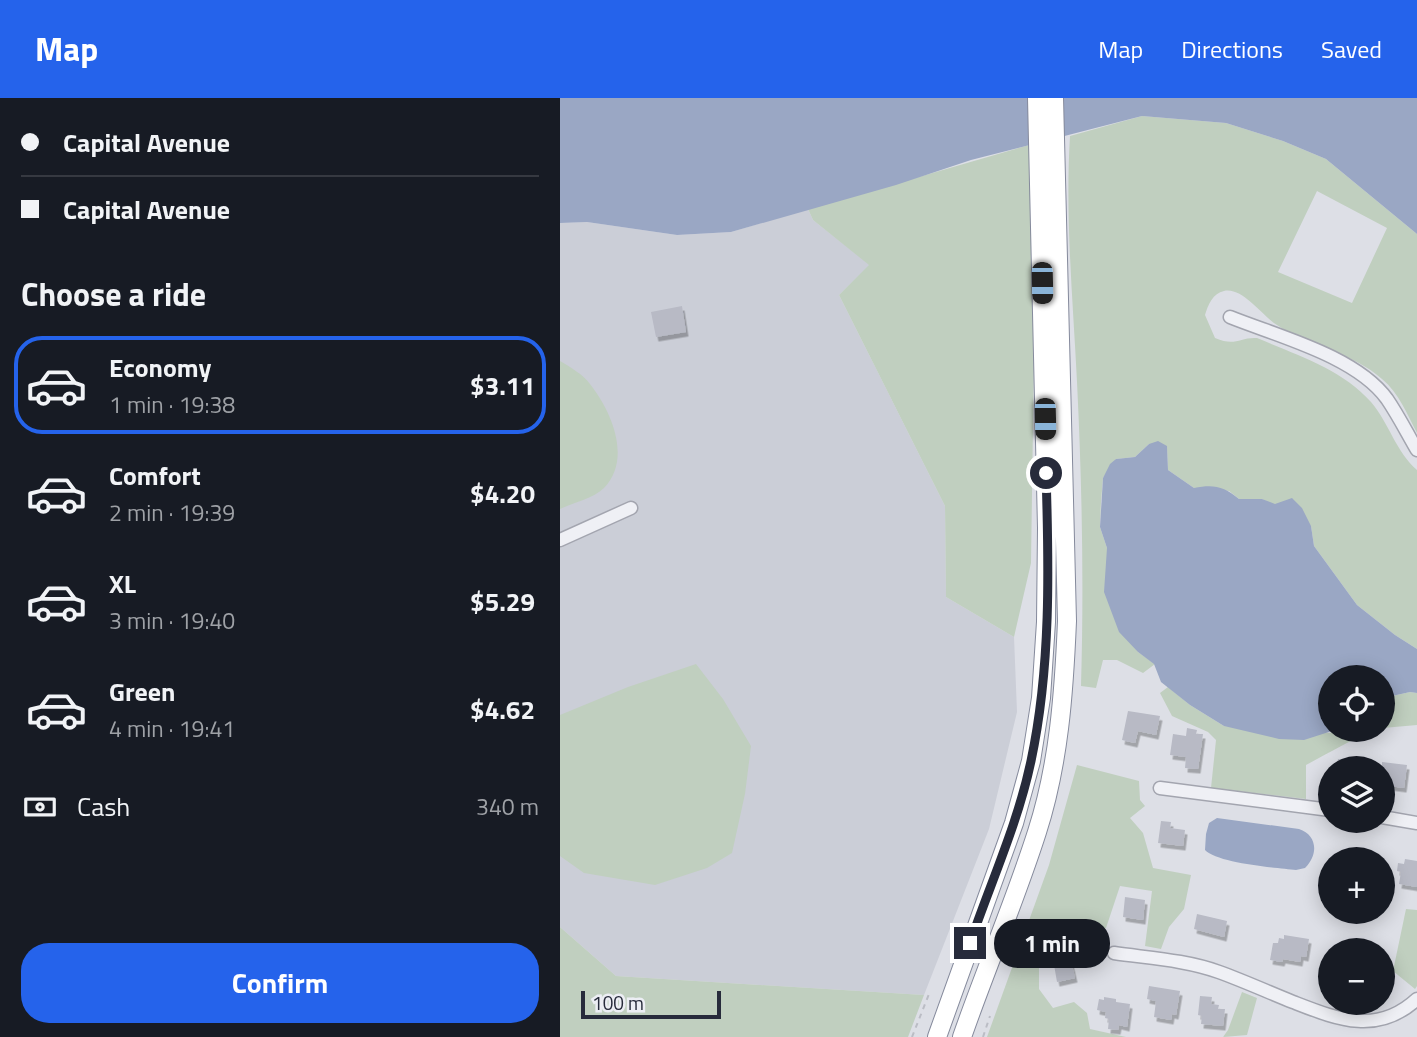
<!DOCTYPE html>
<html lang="en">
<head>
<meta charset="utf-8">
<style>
	body { margin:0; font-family:"Titillium Web",sans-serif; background:#20242c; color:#f1f3f6; height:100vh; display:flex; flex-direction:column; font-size:26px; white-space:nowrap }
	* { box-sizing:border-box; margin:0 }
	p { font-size:23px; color:#9ea1a6 }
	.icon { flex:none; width:38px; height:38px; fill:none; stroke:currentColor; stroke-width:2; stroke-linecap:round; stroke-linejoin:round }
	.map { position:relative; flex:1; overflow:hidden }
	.drawer { display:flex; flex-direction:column; background:#171b24; width:560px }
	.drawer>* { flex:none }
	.banner { display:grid; align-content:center; height:154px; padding:0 21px; background:#171b24 }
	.tools { position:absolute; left:758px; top:567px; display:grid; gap:14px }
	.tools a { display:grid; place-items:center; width:77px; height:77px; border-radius:50%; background:#171b24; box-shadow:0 4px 18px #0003; font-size:35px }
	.scale { position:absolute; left:21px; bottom:18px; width:140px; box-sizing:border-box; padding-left:7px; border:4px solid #272b3b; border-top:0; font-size:19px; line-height:24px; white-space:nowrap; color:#272b3b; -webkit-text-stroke:5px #eceef4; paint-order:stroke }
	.end { position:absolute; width:32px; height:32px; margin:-16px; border:9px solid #272b3b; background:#fff; box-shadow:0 0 0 4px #fff }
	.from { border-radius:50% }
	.bubble { position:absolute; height:49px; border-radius:24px; background:#171b24; box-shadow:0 4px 18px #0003; font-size:23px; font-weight:700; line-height:49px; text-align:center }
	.car { position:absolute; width:21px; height:42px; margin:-21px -10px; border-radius:9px; box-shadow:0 0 5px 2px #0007; background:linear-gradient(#222 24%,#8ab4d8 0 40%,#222 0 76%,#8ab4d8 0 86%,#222 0) }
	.banner b { display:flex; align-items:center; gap:24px; height:66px; font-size:26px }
	.banner b+b { border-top:2px solid #363941 }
	.banner i { width:18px; height:18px; background:#f1f3f6 }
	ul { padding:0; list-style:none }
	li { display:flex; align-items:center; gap:21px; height:98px; margin:0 14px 10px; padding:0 7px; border:4px solid transparent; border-radius:28px }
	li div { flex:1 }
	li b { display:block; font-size:26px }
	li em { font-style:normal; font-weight:700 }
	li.active { border-color:#2563eb }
	li>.icon { width:63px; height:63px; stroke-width:1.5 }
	h2 { padding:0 21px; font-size:32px; line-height:84px }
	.pay { display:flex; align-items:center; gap:18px; height:77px; padding:0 21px; font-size:26px }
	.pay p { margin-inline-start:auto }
	.action { display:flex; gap:14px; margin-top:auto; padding:14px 21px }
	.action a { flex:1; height:80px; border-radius:28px; background:#2563eb; color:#fff; font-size:28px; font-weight:700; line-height:80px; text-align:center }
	header { display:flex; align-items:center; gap:42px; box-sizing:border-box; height:98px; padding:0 35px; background:#2563eb; color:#fff }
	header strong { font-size:33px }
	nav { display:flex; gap:38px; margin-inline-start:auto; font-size:24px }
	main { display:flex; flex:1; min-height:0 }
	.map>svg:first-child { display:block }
	.built { fill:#cbced7 }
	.green { fill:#c0cfbf; fill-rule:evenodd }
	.water { fill:#9aa7c4 }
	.building { fill:#b8bac5; filter:url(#shadow) }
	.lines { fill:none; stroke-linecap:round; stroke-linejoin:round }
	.minor-casing { stroke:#a3a5af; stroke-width:15 }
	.highway-casing { stroke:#858a9c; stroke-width:20 }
	.path { stroke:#bbbdc5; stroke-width:2; stroke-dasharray:5 5; stroke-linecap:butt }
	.minor { stroke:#eff0f5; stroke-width:12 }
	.highway { stroke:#fff; stroke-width:18 }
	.route { stroke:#272b3b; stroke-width:9 }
</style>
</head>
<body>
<header>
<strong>Map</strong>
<nav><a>Map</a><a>Directions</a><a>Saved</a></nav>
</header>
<main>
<section class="drawer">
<div class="banner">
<b><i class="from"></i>Capital Avenue</b>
<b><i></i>Capital Avenue</b>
</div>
<h2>Choose a ride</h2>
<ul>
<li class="active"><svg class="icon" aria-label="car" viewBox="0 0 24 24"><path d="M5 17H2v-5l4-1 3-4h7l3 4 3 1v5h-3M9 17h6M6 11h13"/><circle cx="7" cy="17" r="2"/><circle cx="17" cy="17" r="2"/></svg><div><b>Economy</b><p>1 min · 19:38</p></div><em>$3.11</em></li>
<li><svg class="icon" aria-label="car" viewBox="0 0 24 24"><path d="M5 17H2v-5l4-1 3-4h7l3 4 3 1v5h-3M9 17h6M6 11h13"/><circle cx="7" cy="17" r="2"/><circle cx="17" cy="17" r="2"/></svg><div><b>Comfort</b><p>2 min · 19:39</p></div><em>$4.20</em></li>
<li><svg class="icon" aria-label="car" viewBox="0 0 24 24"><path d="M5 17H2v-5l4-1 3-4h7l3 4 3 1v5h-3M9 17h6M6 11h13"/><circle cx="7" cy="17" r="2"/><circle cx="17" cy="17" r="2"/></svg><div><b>XL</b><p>3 min · 19:40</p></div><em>$5.29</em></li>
<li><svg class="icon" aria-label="car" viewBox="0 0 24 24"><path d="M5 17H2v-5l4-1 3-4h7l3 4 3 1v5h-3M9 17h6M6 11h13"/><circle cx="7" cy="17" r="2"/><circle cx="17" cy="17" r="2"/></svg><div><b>Green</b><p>4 min · 19:41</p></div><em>$4.62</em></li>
</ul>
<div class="pay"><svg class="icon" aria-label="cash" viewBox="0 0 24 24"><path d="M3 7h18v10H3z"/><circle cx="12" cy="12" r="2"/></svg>Cash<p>340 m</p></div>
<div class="action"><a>Confirm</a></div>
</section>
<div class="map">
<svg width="857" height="939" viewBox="0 0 857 939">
	<defs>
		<filter id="shadow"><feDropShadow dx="2.5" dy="4.5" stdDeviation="0" flood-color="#0004"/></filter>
	</defs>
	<rect width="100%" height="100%" fill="#dddfe6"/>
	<!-- built -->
	<path class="built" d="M248,111l5,11 57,45 -31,30 106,211 1,91 68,40 3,75 -28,117 -65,166 -308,-19 -56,-49v-704l27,-1 90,13 54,-3z"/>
	<!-- green -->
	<path class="green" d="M582,18l84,7 57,18 43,18 91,75v199c-10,-19 -18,-40 -35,-54 -30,-27 -72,-32 -105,-54 -15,-9 -34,-38 -53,-34 -11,2 -16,14 -19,24l10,23c21,9 24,-1 42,0 40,17 85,31 114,64 18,21 25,50 46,68v179l-22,-14 -38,-30 -43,-59 -3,-20 -49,-27h-23l-10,-8 -35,-3 -26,-18 -1,-23 -18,-3 -14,13 -19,2 -13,19 -2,24 -1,25 7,21v22l31,82 17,12 -12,9 -26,-13h-14l-7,28 -15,-2c3,-101 1,-203 -4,-304 -4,-82 -12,-164 -7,-246zM757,93l70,37 -35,75 -74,-31z
		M469,47l5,212 -3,206 -17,74 -68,-40 -1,-91 -106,-211 30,-30 -56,-45 -5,-11z
		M0,263c10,6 24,14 30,23 22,28 42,75 14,104 -10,10 -31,15 -44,21z
		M136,566l27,35 28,47 -6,48 -13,59 -25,15 -52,17 -71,-12 -24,-17v-141l68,-28z
		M608,589l22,18 34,21 106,7 5,-3h40c-25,10 -46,23 -69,35v34l-95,-11 5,-48 -8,-8 -36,-16 -12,-23z
		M850,594l7,1v32l-34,3v-30z
		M517,667l62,16 1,19 5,6 -15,12 13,15 10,35 38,7 -7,34 -15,18 -8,22 -16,-3 7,-55 -32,-5 -14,42 -10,4 -4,8 -42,-15 -11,16v48l14,19 21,-6 13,11 3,16 36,8h-139l62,-172z
		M846,811l11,1v76l-2,3 -22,-18z
		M0,829l56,49 308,19 -16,42h-348z
		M682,894l15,6 -10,37 -24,2 5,-7z"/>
	<!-- water -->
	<path class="water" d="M0,0h857v136l-91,-75 -43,-18 -57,-18 -84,-7 -171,44 -75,25 -165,47 -54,3 -90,-13 -27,1z
		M598,343l9,5 1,24 26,18c19,-4 30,-2 45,11h23l13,5 17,-6 10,10 9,18 3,20 43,59 38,30 22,14v44l-7,-1 -27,6 -1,-21h-52v53h5l-31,10 -25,-1 -55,-13 -34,-21 -29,-23 -7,-18 -16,-12 -19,-20 -15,-40 3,-44 -7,-21 3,-49 7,-14 6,-5 19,-2 14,-13z
		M657,720l82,11c18,6 20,25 6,39l-9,2c-20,-2 -79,-7 -91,-20l1,-16 3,-11z"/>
	<!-- building -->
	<path class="building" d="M122,208l4,26 -30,5 -5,-25z
		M568,613l32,5 -4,19 -18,-4 -3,12 -13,-3z
		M627,630l10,2 -1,4h7l-5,35 -13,-1 1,-11 -16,-2 3,-21 13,2z
		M778,661l39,4v5h-41z
		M822,664l25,3 -3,23 -22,-3z
		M601,723l10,1 -1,6 15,2 -2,16 -25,-3z
		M845,761l12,2v26l-18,-3 2,-12 -4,-1 1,-8 6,1z
		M565,799l20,3 -2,20 -20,-3z
		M637,816l30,7 -3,16 -30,-8z
		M504,833l11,47 -18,4 -4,-23 -8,1 -3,-19 11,-2 -2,-5z
		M724,837l25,4 -3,18 -5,-1 -1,6 -17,-3 -1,3 -12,-2 3,-17h5l1,-5 5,1z
		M589,888l31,5 -4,24 -4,-1 -1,6 -17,-3 2,-16 -9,-2z
		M640,898l12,1 -1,7 8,1 -1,4h7l-2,17 -22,-2 1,-8 -4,-1z
		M544,899l12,2v3l14,2 -3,23 -8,-2 -1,5 -10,-1 1,-10 -4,-1 1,-6 -9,-2 2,-11 5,1z"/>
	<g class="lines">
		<defs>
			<path id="minor" d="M670,219c47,19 126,39 157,82 11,16 20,34 30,51
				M0,442l71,-32
				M600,690l170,22
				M822,719l35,6
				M554,855c34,5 72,7 105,19 25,9 49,20 74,30 44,17 84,34 124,-3"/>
			<path id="highway" d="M377,939l77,-214 17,-62 10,-63 5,-76 1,-94 -10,-430
				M402,939c24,-69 53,-136 75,-205 22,-68 27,-140 30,-211l-13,-523"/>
		</defs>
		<!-- minor casing -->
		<use href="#minor" class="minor-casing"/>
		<!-- highway casing -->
		<use href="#highway" class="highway-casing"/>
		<!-- path -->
		<path class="path" d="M352,939l17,-43
			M423,939l7,-21"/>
		<!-- minor -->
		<use href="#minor" class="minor"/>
		<!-- highway -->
		<use href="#highway" class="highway"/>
	</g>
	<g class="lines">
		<!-- route -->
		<path class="route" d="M410,845c21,-61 48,-120 61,-182 20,-94 18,-193 15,-288"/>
	</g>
</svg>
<div class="tools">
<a><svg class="icon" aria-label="locate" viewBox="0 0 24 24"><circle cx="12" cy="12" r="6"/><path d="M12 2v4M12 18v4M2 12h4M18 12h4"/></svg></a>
<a><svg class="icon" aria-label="layers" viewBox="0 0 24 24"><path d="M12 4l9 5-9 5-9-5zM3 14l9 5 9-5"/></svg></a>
<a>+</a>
<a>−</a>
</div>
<div class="scale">100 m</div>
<i class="end from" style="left:486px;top:375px"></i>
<i class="end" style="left:410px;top:845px"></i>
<div class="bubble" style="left:434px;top:821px;width:116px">1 min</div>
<i class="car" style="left:482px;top:185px;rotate:179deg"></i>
<i class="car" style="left:485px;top:321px;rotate:179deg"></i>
</div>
</main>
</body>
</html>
